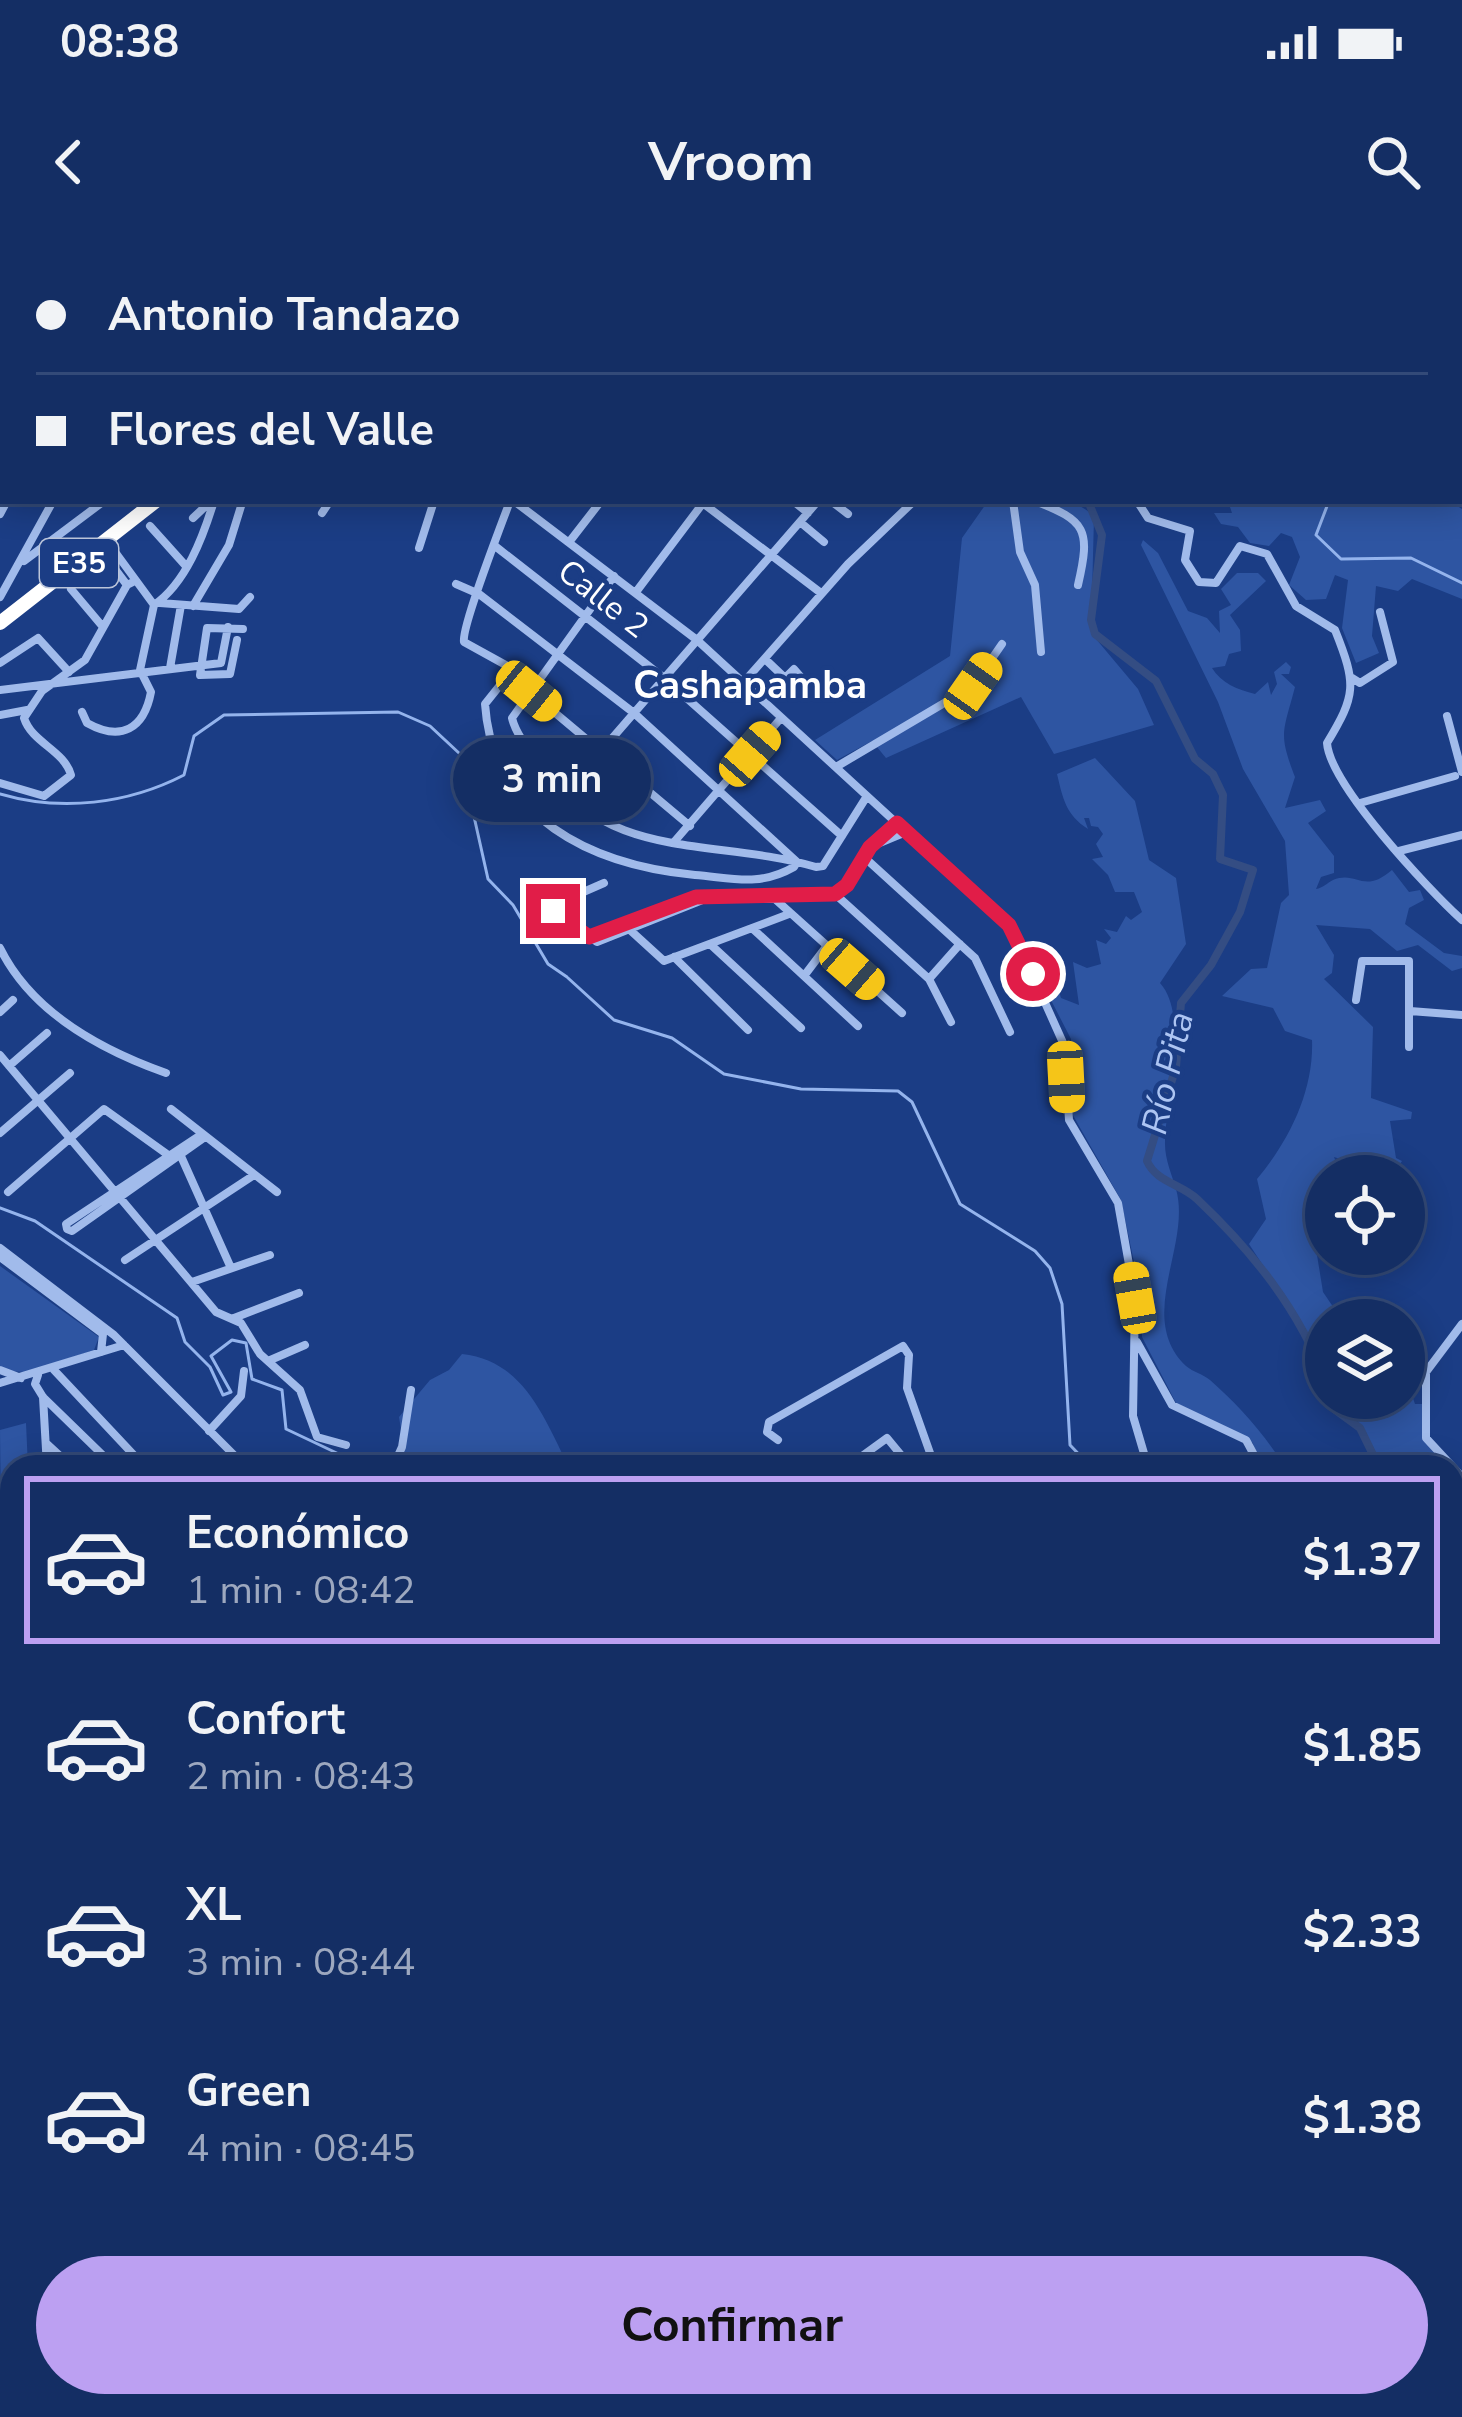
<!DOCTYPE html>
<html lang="es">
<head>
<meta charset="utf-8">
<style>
	body { margin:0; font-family:"Nunito Sans",sans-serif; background:#1d366a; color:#f1f3f6; height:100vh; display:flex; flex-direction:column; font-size:45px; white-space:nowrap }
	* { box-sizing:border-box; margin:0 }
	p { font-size:39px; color:#9da8bf }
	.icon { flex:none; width:66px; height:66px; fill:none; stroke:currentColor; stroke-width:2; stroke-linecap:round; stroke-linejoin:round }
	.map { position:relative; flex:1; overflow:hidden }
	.drawer { position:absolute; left:0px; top:1215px; width:1464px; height:963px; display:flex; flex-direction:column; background:#142e64; border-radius:36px 36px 0 0; box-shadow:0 6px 30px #0003,0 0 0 3px #334a78 }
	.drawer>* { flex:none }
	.top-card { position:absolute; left:0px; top:0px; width:1464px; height:264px; box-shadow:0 6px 30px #0003,0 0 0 3px #334a78; display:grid; align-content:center; height:264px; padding:0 36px; background:#142e64 }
	.controls { position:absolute; left:1305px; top:915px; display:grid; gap:24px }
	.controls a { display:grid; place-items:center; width:120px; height:120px; border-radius:50%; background:#142e64; box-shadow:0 6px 30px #0003,0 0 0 3px #334a78; font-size:60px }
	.end { position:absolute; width:54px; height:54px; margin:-27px; border:15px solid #e11d48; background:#fff; box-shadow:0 0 0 6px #fff }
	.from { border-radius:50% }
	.bubble { position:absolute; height:84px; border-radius:42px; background:#142e64; box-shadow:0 6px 30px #0003,0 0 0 3px #334a78; font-size:39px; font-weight:700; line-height:84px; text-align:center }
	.car { position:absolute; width:36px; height:72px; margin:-36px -18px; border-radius:15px; box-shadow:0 0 9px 3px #0007; background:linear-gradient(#f5c518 24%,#345 0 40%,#f5c518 0 76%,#345 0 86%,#f5c518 0) }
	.top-card b { display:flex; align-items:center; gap:42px; height:114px; font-size:45px }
	.top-card b+b { border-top:3px solid #334a78 }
	.top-card i { width:30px; height:30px; background:#f1f3f6 }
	ul { padding:21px 0 0; list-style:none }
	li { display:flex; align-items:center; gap:36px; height:168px; margin:0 24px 18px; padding:0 12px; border:6px solid transparent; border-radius:0px }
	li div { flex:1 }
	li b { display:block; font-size:45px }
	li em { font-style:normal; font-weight:700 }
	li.on { border-color:#bca0f2 }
	li>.icon { width:108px; height:108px; stroke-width:1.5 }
	.primary-button { display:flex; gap:24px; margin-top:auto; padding:24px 36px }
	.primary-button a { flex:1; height:138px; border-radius:72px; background:#bca0f2; color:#111; font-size:48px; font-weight:700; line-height:138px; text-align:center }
	.status { display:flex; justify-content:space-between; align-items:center; height:84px; padding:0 60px; background:#142e64; direction:ltr }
	.status svg { height:33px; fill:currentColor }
	header { display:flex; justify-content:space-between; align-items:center; height:156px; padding:0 36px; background:#142e64; font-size:54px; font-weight:700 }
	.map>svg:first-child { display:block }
	.green { fill:#2e55a2 }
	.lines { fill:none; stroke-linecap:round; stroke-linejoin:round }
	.stream { stroke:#94b4ed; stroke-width:3 }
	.river { stroke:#344d83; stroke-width:8 }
	.minor { stroke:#a1bbeb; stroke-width:8 }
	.highway { stroke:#fff; stroke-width:14 }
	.route { stroke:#e11d48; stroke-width:15 }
	.labels { text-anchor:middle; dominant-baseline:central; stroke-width:9; stroke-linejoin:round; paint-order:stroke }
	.shield { fill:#1b3d85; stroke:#bbc5da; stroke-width:3 }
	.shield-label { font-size:30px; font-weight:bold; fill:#fff }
	.street-label { font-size:33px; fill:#fff; stroke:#1b3d85 }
	.water-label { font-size:36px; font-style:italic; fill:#adc5f3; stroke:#1b3d85 }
	.quarter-label { font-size:39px; font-weight:bold; fill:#fff; stroke:#1b3d85 }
</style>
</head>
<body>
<div class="status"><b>08:38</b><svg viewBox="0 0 49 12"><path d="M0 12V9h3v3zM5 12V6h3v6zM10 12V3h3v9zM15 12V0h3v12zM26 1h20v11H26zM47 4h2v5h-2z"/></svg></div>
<header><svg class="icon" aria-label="back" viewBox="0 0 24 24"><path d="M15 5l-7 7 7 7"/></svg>Vroom<svg class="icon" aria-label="search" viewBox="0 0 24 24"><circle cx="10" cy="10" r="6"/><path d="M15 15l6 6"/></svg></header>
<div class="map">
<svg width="1462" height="2177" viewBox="0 0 1462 2177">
	<rect width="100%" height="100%" fill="#1b3d85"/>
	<!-- green -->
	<path class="green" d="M988,261c31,0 85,-10 106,16l-3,116 47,56 16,36 -100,29 -33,-57 -135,61 -14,-17 -35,19 -22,-20 135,-84 12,-118z
		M1228,261h221l13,8v90l-50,-20 -14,12 -22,-5 -4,50 7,17 -23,10 -14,-35 6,-48 -13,-5 -9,24 -20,1 -17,-15 11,-28 -8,-20 -11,-4 -12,13 -19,-3 -12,-16 -17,-3 -7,-11h18z
		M1143,300l15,13 30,58 19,7 13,15 -1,-22 12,-6 -10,-16 16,-16h21l8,8 -36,34 10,15 1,21 -12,3 -4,12 -13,2c9,15 26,22 43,26l13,-12 3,13 6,-11 -3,-12 12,-10 5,5 -2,7h-8l14,13c-12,46 -17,46 0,90l-10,31 35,-8 6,11 -18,12 26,33v17l-13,4 -5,12c7,-1 11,-6 17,-9 24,-10 30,15 59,-10l17,22 11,-2 4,10 -15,8 -4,16 39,29 18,3v12l-10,3 -34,-26 -21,6 -27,-22 -54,-4 18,30 -2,18 -8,6 49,48 -2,71 41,14 -1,7 -21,2 6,37 6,3 -10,15 -58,-19 8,19h-16v78h22l-31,1 6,37 19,28h-16v42l-77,-118 17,-25 -9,-40c32,-38 57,-88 55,-139l-27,-9 -12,-23 -51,-12 29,-27 16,-1 14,-65 8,-8 -4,-54 -42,-72 -25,-67 -77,-157z
		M1095,518l40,43 14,59 27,18 10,66 -26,39c30,33 5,119 5,161 0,16 7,31 11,45 16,56 -41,128 10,177 7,6 17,8 24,14 24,21 49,48 67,75l-5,12h-17l-2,-24 -77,-40 -34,-66v-37l-21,-100 -51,-90 1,-71 -35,-68 3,-8 15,11 7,24 18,7 -6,-43 14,6 14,-4 -5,-24 10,4 5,-6 -7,-9 13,3 9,-16 5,4 11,-8 -8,-20h-19l-7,-17 -16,-16 11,-2 -7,-13 7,-10 -5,-7 -7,-1 -2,-8h-5l4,11c-22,-14 -25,-30 -31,-55z
		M0,1026l99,71 -5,13 -67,22 -27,-1z
		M462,1114c62,7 81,62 107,113h-151l-12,-6 -7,-44 31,-37 19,-10z
		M1409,1147l6,17h8l2,37 37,32v18l-3,-7 -7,4v-21h-77l-26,-69h55z
		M26,1183l2,44h-16v53h-11l-1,-90z
		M466,2166h210l2,11h-211z"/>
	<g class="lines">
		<!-- stream -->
		<path class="stream" d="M1142,261h42
			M1329,261l-13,34 25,24 70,-1 51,25
			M1094,265l3,-4
			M0,554c61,18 128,10 184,-19l10,-39 30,-21 174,-3 32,14 30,28 28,125 25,26 35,59 19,13
			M568,738l46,42 58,18 52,36 77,15 97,2 14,11 48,102 75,47 15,17 12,36 8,141 21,22
			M0,968l35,13 142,97 8,24 25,25 13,28 8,-3 -20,-36 21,-16 14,3 6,36 30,11 4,39 57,27 4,11
			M0,1648l12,-3
			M284,2166l3,11
			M1300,2166l7,11
			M946,2177l9,-11"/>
		<!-- river -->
		<path class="river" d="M712,0l3,3
			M1088,261l14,34 -11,85 4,14 61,47 39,78 18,15 10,21 -3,64 33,11 -13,42 -29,53 -30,38 -5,64 -29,94c9,21 34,23 50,38 55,52 103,111 129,183
			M1331,1158l3,11 26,19 19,39
			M0,1289v1
			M0,1316l12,4
			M0,1384l12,-10
			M0,1547l5,5 -5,17
			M1452,1651l10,5"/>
		<!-- minor -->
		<path class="minor" d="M149,0l2,3
			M229,0l2,3
			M1108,0l3,3
			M1316,0l5,3
			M1407,0l5,3
			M1460,0l2,2
			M189,3l1,-3
			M300,3v-3
			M366,3l3,-3
			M423,3l1,-3
			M476,3l1,-3
			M554,3l1,-3
			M609,3l5,-3
			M1117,3l2,-3
			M1129,3l2,-3
			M1149,3l2,-3
			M1373,3l2,-3
			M1381,3l2,-3
			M0,45l3,1
			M1461,85l1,1
			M1461,94l1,1
			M0,126l3,2
			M1461,155l1,1
			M1461,221l1,1
			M514,261l183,139 315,289 52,116 5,75 49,83 17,95 -2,118 15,51
			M700,261l121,92
			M793,261l15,12
			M831,261l17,13
			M1013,261l7,51 15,33 6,67
			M1035,261c51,20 56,28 43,84
			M1137,261l11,17 42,13 -5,29 14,22 17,1 24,-37 27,8 29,52 39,24c22,55 21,65 -8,113 3,42 101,146 135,177
			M322,273l8,-12
			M0,274l7,-13
			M193,278l18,-17
			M800,282l24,20
			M150,286l35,39
			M570,301l31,-40
			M110,305l44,60
			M495,306l169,132 178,158
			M419,308l15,-47
			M102,312l25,33
			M24,321l80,-60
			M614,336l-102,142c4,17 18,33 29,47 70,99 172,72 275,102l7,-1 44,-70
			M61,338l28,-16
			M456,344l23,10 155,119 163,149 -3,5c-35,20 -61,11 -99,8 -103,-10 -202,-56 -210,-171l28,-35 -49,-27c-3,-14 38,-119 46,-141
			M71,349l32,38
			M636,352l67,-89
			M0,357l53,-96
			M160,363l79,6 11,-12
			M154,365c32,-22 49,-68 60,-104
			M193,366l36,-61 13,-42
			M237,400l-7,34 -30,1 7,-47 36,1
			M765,419l40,38 8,-6 -19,-22 -9,9
			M0,423l38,-25 31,34
			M170,428l11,-63
			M1352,438l8,5 33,-21 -13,-50
			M743,443l105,-119 66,-63
			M0,450l221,-27 7,-36
			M529,451l161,135
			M82,472l5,11c34,19 57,6 64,-31l-11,-22 14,-65
			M0,475l27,-5
			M1447,476l15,56
			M836,527l137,-81 29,-42
			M0,543l44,13 27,-21c-7,-25 -39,-32 -47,-57l18,-27 43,-31 42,-75 8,-4
			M562,556l256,-295
			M1360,563l95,-27
			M674,602l107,-124
			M1399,611l63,-16
			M864,617l111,101 35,74
			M604,643l-55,24 48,35 108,-43
			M835,654l94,85 22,43
			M775,659l127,114
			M753,689l105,97
			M630,690l34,31 125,-47
			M589,697l107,-40 79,2 64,-7 31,-45 36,-15
			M710,704l91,84
			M0,708c32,65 101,102 166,125
			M674,717l74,73
			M804,736l22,-29
			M929,739l31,-35
			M1356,760l6,-39h47v86
			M1410,771l52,4
			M0,772l13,-12
			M0,815l216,257 25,11 19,31 40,36 17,47 29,8
			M9,826l38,-33
			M171,869l106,83
			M0,893l70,-60
			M202,894l-136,90 1,5 5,2 133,-94
			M180,914l51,114
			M8,952l96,-83 67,48
			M0,1008l114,87 132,132
			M0,1017l103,77 -2,18
			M125,1020l129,-85
			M192,1042l78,-27
			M234,1078l65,-25
			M1462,1084l-36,48v66l36,39
			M1137,1102l35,63 74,35 7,13 -2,14
			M268,1121l37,-16
			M0,1130l21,8
			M54,1130l91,97
			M38,1135l-3,9 8,13 72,70
			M0,1143l124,-38
			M43,1157l4,70
			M209,1191l32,-35 3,-25
			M778,1200l-11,-8 2,-10 134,-76 6,9 -2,33 28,79
			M47,1204l25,23
			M294,1227l9,-4
			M393,1227l9,-20 9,-57
			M847,1227l40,-29 24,29
			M1452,1366l10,-12
			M0,1440h12
			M0,1492l12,-1
			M0,1518l12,3
			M0,1575l12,-8
			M0,1724l12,44
			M0,1953l12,-3
			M0,1963l12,17
			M1452,2076l10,-3
			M0,2088l12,-4
			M1452,2143l10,-1
			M83,2166l4,11
			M172,2166l10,11
			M1415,2166l1,11
			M304,2167l128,4
			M59,2177l15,-11
			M840,2177l51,-10
			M906,2177h27
			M1461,2177l1,-4"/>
		<!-- highway -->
		<path class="highway" d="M1068,0l5,3
			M1086,0l4,3
			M0,383l156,-122"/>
	</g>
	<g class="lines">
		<!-- route -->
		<path class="route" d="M553,671l36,26 107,-40 139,-3 12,-9 23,-38 27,-24 112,102 24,49"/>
	</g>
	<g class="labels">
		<!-- shield labels -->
		<rect class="shield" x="40" y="299" width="78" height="48" rx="9"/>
		<g class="shield-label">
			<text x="79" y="323">E35</text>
		</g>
		<!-- street labels -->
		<g class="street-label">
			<text transform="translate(603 359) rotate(38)">Calle 2</text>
		</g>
		<!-- water labels -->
		<g class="water-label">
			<text transform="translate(1168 833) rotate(-77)">Río Pita</text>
		</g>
		<!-- quarter labels -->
		<g class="quarter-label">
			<text x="750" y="445">Cashapamba</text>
		</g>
	</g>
</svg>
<div class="controls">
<a><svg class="icon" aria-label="locate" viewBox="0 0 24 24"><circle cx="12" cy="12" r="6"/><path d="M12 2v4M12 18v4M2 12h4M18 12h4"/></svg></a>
<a><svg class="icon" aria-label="layers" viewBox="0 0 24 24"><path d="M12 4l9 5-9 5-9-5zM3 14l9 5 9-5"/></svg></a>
</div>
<i class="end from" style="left:1033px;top:734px"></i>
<i class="end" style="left:553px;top:671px"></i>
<div class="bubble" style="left:453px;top:498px;width:198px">3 min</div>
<i class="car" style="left:973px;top:446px;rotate:35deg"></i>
<i class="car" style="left:529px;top:451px;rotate:129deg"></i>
<i class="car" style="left:750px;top:514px;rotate:41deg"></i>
<i class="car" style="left:852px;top:729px;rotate:131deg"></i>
<i class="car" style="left:1066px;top:837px;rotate:177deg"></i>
<i class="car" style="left:1135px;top:1058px;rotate:350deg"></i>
<div class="top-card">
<b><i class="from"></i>Antonio Tandazo</b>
<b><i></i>Flores del Valle</b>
</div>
<section class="drawer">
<ul>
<li class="on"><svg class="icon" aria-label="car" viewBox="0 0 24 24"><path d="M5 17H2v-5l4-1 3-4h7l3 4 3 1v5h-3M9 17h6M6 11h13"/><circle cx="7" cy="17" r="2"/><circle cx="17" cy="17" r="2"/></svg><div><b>Económico</b><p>1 min · 08:42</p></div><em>$1.37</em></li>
<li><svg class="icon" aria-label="car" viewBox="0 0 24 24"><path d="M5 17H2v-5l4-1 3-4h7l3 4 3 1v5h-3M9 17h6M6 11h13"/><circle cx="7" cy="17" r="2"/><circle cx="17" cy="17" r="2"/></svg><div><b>Confort</b><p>2 min · 08:43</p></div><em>$1.85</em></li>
<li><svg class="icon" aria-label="car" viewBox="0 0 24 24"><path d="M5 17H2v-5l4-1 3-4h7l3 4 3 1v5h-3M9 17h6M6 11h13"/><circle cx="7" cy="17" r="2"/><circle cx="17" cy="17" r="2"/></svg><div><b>XL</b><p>3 min · 08:44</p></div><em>$2.33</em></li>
<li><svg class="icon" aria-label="car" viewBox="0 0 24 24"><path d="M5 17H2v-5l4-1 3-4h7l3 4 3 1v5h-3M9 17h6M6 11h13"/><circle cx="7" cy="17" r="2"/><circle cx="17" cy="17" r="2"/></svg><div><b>Green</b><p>4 min · 08:45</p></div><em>$1.38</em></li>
</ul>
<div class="primary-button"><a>Confirmar</a></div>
</section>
</div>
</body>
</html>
